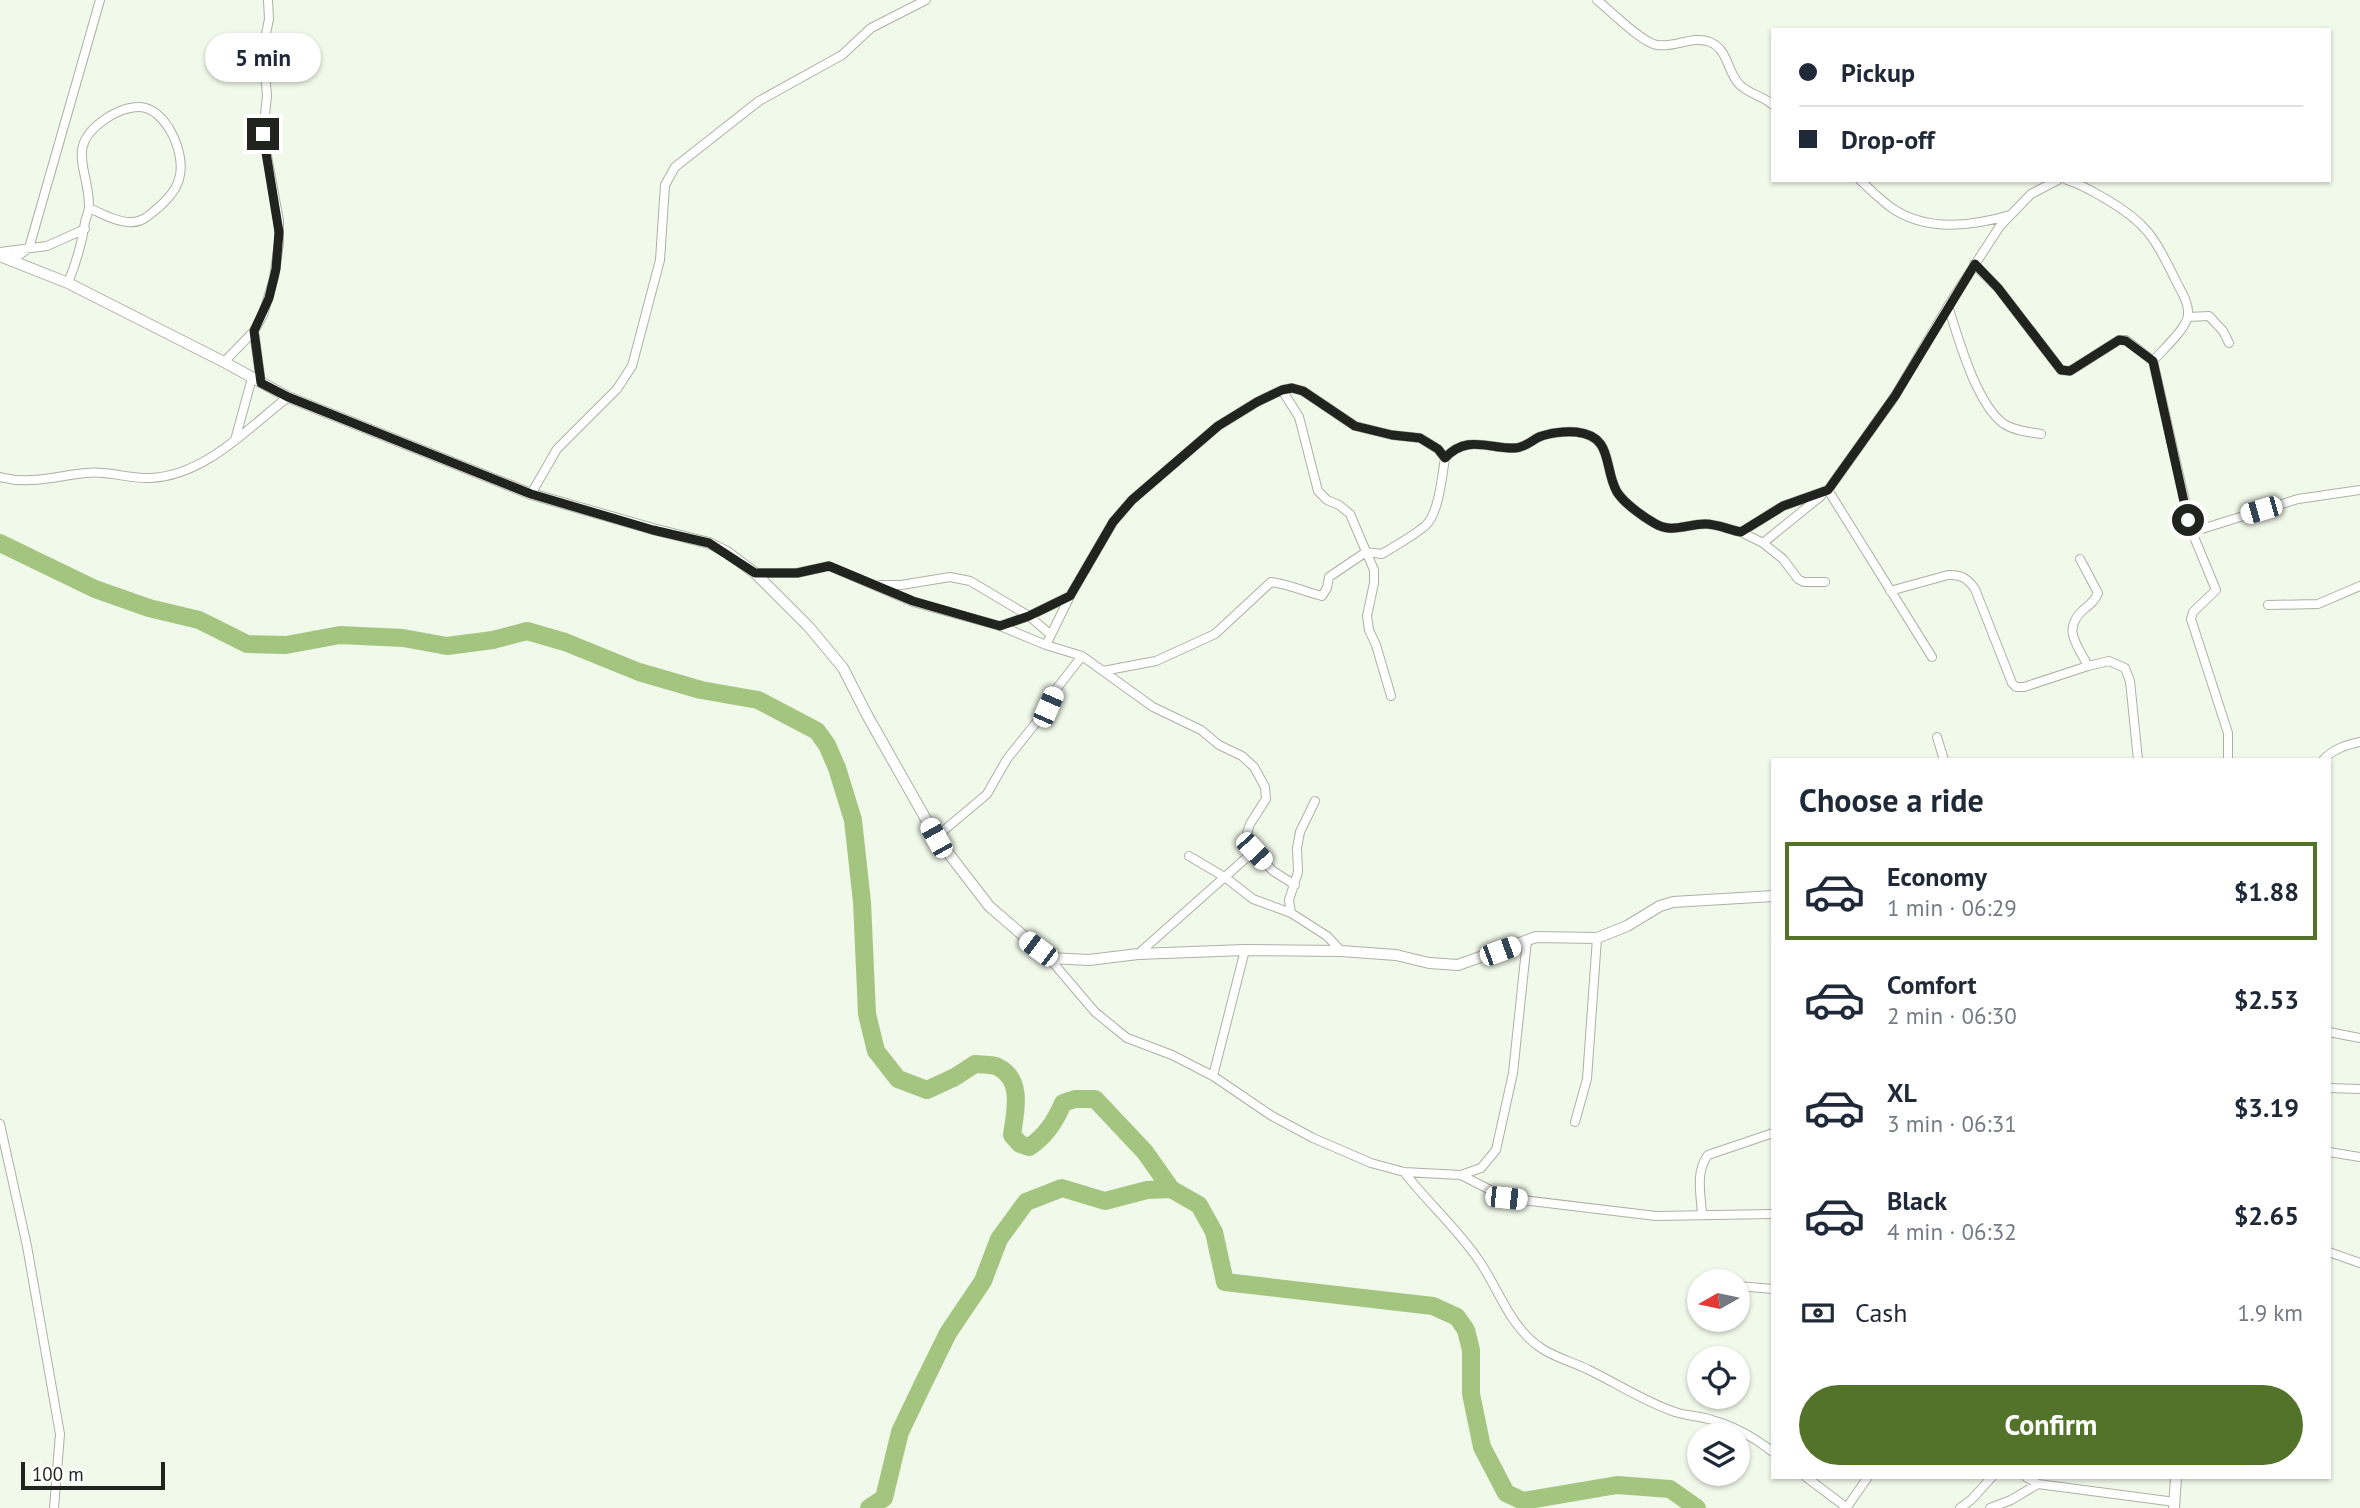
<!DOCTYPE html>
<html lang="en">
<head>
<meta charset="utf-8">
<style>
	body { margin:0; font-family:"PT Sans",sans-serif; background:#f6f6f7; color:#1f2937; height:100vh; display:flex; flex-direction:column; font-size:26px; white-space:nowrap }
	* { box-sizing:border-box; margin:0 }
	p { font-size:23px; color:#747a83 }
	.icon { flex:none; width:38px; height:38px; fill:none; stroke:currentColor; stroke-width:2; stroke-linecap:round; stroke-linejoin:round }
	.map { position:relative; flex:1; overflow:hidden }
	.details { position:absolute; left:1771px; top:758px; width:560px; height:721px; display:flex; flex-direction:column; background:#fff; border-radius:0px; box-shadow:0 2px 5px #0004 }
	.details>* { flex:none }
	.banner { position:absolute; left:1771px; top:28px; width:560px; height:154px; border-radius:0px; box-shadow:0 2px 5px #0004; display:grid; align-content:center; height:154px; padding:0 28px; background:#fff }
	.needle { width:46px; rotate:261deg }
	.buttons { position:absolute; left:1687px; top:1269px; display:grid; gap:14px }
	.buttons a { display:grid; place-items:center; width:63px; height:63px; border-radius:50%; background:#fff; box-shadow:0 2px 5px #0004; font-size:35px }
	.scale { position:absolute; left:21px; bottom:18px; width:144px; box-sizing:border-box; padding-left:7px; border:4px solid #21231e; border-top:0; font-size:19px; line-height:24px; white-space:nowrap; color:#21231e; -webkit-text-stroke:5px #fff; paint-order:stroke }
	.end { position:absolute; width:32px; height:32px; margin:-16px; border:9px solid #21231e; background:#fff; box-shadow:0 0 0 4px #fff }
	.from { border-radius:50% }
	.bubble { position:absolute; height:49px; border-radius:24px; background:#fff; box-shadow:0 2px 5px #0004; font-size:23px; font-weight:600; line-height:49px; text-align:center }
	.car { position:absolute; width:21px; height:42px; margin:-21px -10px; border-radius:9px; box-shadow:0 0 5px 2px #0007; background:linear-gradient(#fff 24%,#345 0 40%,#fff 0 76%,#345 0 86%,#fff 0) }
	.banner b { display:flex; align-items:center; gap:24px; height:66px; font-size:26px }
	.banner b+b { border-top:2px solid #e0e1e3 }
	.banner i { width:18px; height:18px; background:#1f2937 }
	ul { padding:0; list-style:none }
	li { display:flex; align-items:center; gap:21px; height:98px; margin:0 14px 10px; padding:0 14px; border:4px solid transparent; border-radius:0px }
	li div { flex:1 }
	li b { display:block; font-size:26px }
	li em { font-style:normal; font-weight:600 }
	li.current { border-color:#54732a }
	li>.icon { width:63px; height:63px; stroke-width:1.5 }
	h2 { padding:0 28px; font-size:32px; line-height:84px }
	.pay { display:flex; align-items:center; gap:18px; height:77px; padding:0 28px; font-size:26px }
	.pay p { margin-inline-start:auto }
	.button { display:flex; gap:14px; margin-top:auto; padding:14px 28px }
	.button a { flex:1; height:80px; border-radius:42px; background:#54732a; color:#fff; font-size:28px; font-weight:600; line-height:80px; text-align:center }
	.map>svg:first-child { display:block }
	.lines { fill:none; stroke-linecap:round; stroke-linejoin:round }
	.river { stroke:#a4c580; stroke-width:18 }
	.minor-casing { stroke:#abb2a4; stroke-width:10 }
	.tertiary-casing { stroke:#abb2a4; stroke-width:12 }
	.minor { stroke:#fff; stroke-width:8 }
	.tertiary { stroke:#fff; stroke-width:10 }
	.route { stroke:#21231e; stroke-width:9 }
</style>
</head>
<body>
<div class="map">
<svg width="2360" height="1508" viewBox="0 0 2360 1508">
	<rect width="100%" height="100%" fill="#f1f9ea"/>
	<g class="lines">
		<!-- river -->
		<path class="river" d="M0,543l95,46 54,19 50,12 48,24 39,1 54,-10 63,3 44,8 46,-6 34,-9 38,11 74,30 62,18 57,10 59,31 10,14 10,23 16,52 9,82 5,112 9,37 22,28 29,11 28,-13 20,-13c7,1 17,0 23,3 26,13 17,46 14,68l8,9 9,3c16,-10 27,-27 34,-44l12,-4h20l50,53 26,37
			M869,1508l15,-10 16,-66 23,-48 25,-51 35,-52 16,-42 27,-37 36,-14 43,13 42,-11 24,-1 28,16 15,27 11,50 208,24 24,11 9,13 5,20v44l11,53 24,46 17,8 94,-16 53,4 27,19"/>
		<defs>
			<path id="minor" d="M1597,0c14,11 45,43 60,45 18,3 36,-10 53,-3 19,8 17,31 30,43 9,9 23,11 33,20
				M1860,180c9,9 19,18 29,26 35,26 81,21 121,9
				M2067,180c14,4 26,12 39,19 41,24 48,38 69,80 5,11 14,23 13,35 0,14 -26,36 -35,47l39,171 106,-33 62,-9
				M0,252l47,-6 38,-17
				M11,261l18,-13 71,-248
				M1974,264l24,24 63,82 9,1 49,-31h7l27,21
				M68,283c8,-20 14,-39 17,-61 1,-5 4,-10 4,-16 0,-37 -24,-59 15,-86 9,-7 23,-13 35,-13 27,0 48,48 40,72 -3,12 -16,25 -26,33 -7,6 -14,11 -24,10 -13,0 -28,-9 -40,-14
				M1948,306c10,31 28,98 56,118 11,7 25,8 37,10
				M2188,317l21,-1 14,15 6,12
				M254,331l7,52
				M224,362l30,-31 9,-16 11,-37 5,-35v-22l-16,-87 4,-38 -4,-48 6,-29 -1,-19
				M1282,390l17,27 19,74 9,9 12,5 11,9 24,56v13l-7,33 2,14 7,15 15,51
				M235,440l17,-62
				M0,477c31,8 55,-1 86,-4 21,-3 42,6 64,5 54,-2 97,-49 138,-81
				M1828,490l104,167
				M531,494l26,-45 60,-60 15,-23 28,-106 5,-75 10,-18 84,-66 83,-46 29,-27 55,-28
				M1741,532l22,11 58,-47
				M2192,532l24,58 -23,22 -2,7 37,114v27
				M1763,543l20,16 15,20 6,3h21
				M2080,559l18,34c-3,8 -9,12 -15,17 -21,20 -6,34 5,56l21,-5 16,7 5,13 8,79
				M755,573h42l32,-7 84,36 87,24 46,19 36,11 71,51 48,23 18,15 23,11 12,11 11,20 1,12 -16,25 -3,9 7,18 19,20 22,14
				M880,585h21l49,-8 20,4 59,35 22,19
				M1890,591l58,-16c13,-1 20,4 27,14l37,94 4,4h8l64,-21
				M2268,605l50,-1 42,-18
				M1000,626l29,-10 41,-20
				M1046,645l24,-49 43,-74 19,-22 86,-74 39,-24 25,-12 10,-2 11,3 52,35 37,9 28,3 18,11 7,9c22,-24 44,-9 70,-10 9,0 16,-7 24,-11 10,-4 26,-6 37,-5 38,4 27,35 41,60 7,11 25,24 37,31 17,11 33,1 51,1 13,0 24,6 36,8l42,-26 45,-16 67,-94 53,-90 52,-80 31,-32 27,-14
				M1103,671l53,-10 59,-27 56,-52c18,2 34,10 51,14l5,-8 2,-11 37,-25 16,2c14,-9 30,-17 43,-28 14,-12 17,-50 20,-68
				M1937,737l7,23
				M2323,760c10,-11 23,-15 37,-18
				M1315,801l-15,31 -3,16 1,24 -9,28 2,13 36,23 14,15
				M936,837l51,-43 20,-35 32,-40 15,-27 28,-36
				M1189,856l37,22 27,21 38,14
				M1138,954l116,-103
				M1049,958l46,54 32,26 45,17 41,21 59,40 41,22 58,25 33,9 57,3 45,23 150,18 117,-2
				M2329,1032l31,6
				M1213,1076l32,-126
				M2329,1088l31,1
				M1575,1122l12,-43 10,-141
				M0,1124l27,122 33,188 -6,74
				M2329,1152l31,5
				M1404,1172c24,31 54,57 76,90 20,30 30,65 61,86 15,10 32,14 48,22 29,14 56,32 86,42 12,4 25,4 37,8 22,6 43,18 61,32
				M1461,1175l20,-7 15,-18 17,-77 14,-133
				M1702,1215c-1,-21 -7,-43 6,-60l65,-22
				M2329,1252l31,11
				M1738,1286l35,3
				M1806,1477l41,31
				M2026,1477l12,7
				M1847,1507l21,-30
				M1960,1508l11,-8 21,-23
				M1990,1508l21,-8 27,-16 137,18"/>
			<path id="tertiary" d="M0,256l68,27 156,79 64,35 243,97 122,35 56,14 18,9 28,21 54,54 34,41 24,47 69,122 53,69 60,52 40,2 49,-6 107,-4 96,1 55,4 33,8 29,2 78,-28 61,1 30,-12 33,-20 13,-4 100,-6
				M2174,1508l2,-31"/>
		</defs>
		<!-- minor casing -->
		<use href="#minor" class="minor-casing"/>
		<!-- tertiary casing -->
		<use href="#tertiary" class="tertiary-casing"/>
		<!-- minor -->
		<use href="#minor" class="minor"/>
		<!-- tertiary -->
		<use href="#tertiary" class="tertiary"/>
	</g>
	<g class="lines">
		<!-- route -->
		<path class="route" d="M263,134l16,98 -3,37 -7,29 -15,33 7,52 27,14 243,97 122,36 56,13 46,30h42l32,-7 84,35 87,25 29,-10 41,-20 43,-74 19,-22 86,-74 39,-24 25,-12 10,-2 11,3 52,35 37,9 28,3 18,11 7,9c22,-24 44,-9 70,-10 9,0 16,-7 24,-11 10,-4 26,-6 37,-5 38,4 27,35 41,60 7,11 25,24 37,31 17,11 33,1 51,1 13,0 24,6 36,8l42,-26 45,-16 67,-94 80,-132 23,24 63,82 9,1 49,-31 7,1 27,20 35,159"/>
	</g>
</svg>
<div class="buttons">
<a><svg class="needle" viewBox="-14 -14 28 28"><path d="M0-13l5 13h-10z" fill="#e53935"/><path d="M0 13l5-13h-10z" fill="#747a83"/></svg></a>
<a><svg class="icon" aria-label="locate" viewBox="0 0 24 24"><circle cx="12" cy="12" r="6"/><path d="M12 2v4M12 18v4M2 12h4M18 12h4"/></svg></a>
<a><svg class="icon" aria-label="layers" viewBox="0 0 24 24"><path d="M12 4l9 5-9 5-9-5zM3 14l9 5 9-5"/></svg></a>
</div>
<div class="scale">100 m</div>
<i class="end from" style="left:2188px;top:520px"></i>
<i class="end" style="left:263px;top:134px"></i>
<div class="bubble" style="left:205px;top:33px;width:116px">5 min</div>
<i class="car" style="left:2261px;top:510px;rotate:254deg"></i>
<i class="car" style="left:1048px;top:707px;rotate:24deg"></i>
<i class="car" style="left:936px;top:838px;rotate:331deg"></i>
<i class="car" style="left:1254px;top:851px;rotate:137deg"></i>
<i class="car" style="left:1038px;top:949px;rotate:307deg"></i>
<i class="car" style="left:1500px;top:951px;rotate:70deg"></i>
<i class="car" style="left:1506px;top:1198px;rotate:96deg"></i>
<div class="banner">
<b><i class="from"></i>Pickup</b>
<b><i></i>Drop-off</b>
</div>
<section class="details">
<h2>Choose a ride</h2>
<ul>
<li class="current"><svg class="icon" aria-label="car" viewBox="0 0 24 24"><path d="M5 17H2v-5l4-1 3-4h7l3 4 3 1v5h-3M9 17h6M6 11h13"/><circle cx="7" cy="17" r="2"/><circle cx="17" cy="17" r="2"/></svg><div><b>Economy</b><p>1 min · 06:29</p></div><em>$1.88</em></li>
<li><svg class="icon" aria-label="car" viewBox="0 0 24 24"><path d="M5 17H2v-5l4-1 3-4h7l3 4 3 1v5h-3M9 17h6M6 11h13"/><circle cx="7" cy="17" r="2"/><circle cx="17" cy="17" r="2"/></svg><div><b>Comfort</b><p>2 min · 06:30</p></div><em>$2.53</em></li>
<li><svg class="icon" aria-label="car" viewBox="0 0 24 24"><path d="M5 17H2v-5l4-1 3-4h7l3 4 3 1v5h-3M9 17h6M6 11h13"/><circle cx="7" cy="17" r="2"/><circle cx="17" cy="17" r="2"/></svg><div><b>XL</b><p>3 min · 06:31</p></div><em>$3.19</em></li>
<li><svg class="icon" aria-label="car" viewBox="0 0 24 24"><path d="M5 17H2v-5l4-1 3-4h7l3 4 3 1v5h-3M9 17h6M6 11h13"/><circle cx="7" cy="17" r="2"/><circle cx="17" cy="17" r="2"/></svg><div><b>Black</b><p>4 min · 06:32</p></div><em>$2.65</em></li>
</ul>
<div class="pay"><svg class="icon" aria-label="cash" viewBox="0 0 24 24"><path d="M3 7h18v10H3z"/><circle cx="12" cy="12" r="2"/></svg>Cash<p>1.9 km</p></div>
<div class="button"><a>Confirm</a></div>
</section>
</div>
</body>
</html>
